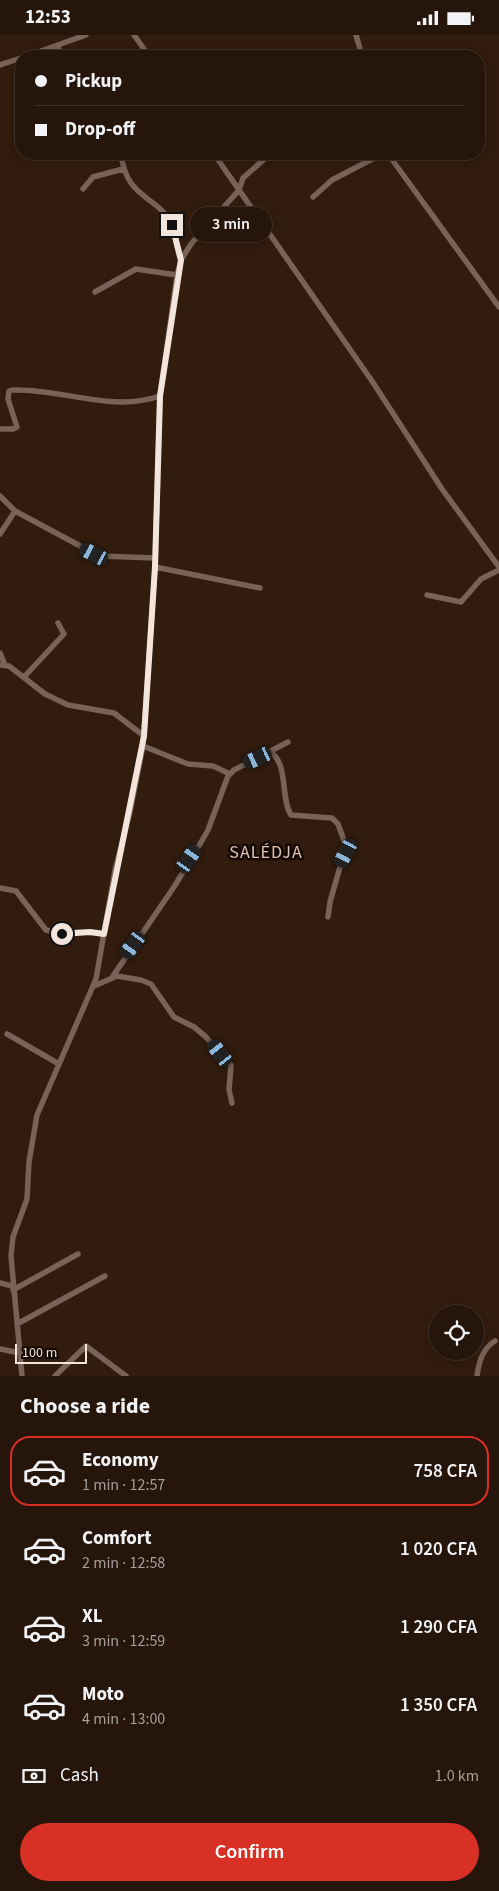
<!DOCTYPE html>
<html lang="en">
<head>
<meta charset="utf-8">
<style>
	body { margin:0; font-family:"Source Sans 3",sans-serif; background:#2e1e13; color:#f1f3f6; height:100vh; display:flex; flex-direction:column; font-size:19px; white-space:nowrap }
	* { box-sizing:border-box; margin:0 }
	p { font-size:16px; color:#a49f9c }
	.icon { flex:none; width:28px; height:28px; fill:none; stroke:currentColor; stroke-width:2; stroke-linecap:round; stroke-linejoin:round }
	.map { position:relative; height:1341px; overflow:hidden }
	.details { display:flex; flex-direction:column; background:#26150a; flex:1 }
	.details>* { flex:none }
	.top-card { position:absolute; left:15px; top:15px; width:470px; height:110px; border-radius:20px; box-shadow:0 2px 12px #0003,0 0 0 1px #42342b; display:grid; align-content:center; height:110px; padding:0 20px; background:#26150a }
	.controls { position:absolute; left:429px; top:1270px; display:grid; gap:10px }
	.controls a { display:grid; place-items:center; width:55px; height:55px; border-radius:50%; background:#26150a; box-shadow:0 2px 12px #0003,0 0 0 1px #42342b; font-size:25px }
	.scale { position:absolute; left:15px; bottom:12px; width:72px; box-sizing:border-box; padding-left:5px; border:2px solid #f4e5dc; border-top:0; font-size:14px; line-height:18px; white-space:nowrap; color:#f4e5dc; -webkit-text-stroke:4px #130904; paint-order:stroke }
	.end { position:absolute; width:22px; height:22px; margin:-11px; border:6px solid #f4e5dc; background:#111; box-shadow:0 0 0 2px #111 }
	.from { border-radius:50% }
	.bubble { position:absolute; height:35px; border-radius:18px; background:#26150a; box-shadow:0 2px 12px #0003,0 0 0 1px #42342b; font-size:16px; font-weight:600; line-height:35px; text-align:center }
	.car { position:absolute; width:15px; height:30px; margin:-15px -8px; border-radius:6px; box-shadow:0 0 4px 1px #0007; background:linear-gradient(#222 24%,#8ab4d8 0 40%,#222 0 76%,#8ab4d8 0 86%,#222 0) }
	.top-card b { display:flex; align-items:center; gap:18px; height:48px; font-size:19px }
	.top-card b+b { border-top:1px solid #42342b }
	.top-card i { width:12px; height:12px; background:#f1f3f6 }
	ul { padding:0; list-style:none }
	li { display:flex; align-items:center; gap:15px; height:70px; margin:0 10px 8px; padding:0 10px; border:2px solid transparent; border-radius:20px }
	li div { flex:1 }
	li b { display:block; font-size:19px }
	li em { font-style:normal; font-weight:600 }
	li.selected { border-color:#d93025 }
	li>.icon { width:45px; height:45px; stroke-width:1.5 }
	h2 { padding:0 20px; font-size:22px; line-height:60px }
	.pay { display:flex; align-items:center; gap:12px; height:55px; padding:0 20px; font-size:19px }
	.pay p { margin-inline-start:auto }
	.primary-button { display:flex; gap:10px; margin-top:auto; padding:10px 20px }
	.primary-button a { flex:1; height:58px; border-radius:30px; background:#d93025; color:#fff; font-size:20px; font-weight:600; line-height:58px; text-align:center }
	.status { display:flex; justify-content:space-between; align-items:center; height:35px; padding:0 25px; background:#26150a; direction:ltr }
	.status svg { height:14px; fill:currentColor }
	.map>svg:first-child { display:block }
	.lines { fill:none; stroke-linecap:round; stroke-linejoin:round }
	.minor { stroke:#796359; stroke-width:5.5 }
	.route { stroke:#f4e5dc; stroke-width:6 }
	.labels { text-anchor:middle; dominant-baseline:central; stroke-width:5; stroke-linejoin:round; paint-order:stroke }
	.quarter-label { font-size:18px; letter-spacing:1px; fill:#e0c3b1; stroke:#130904 }
</style>
</head>
<body>
<div class="status"><b>12:53</b><svg viewBox="0 0 49 12"><path d="M0 12V9h3v3zM5 12V6h3v6zM10 12V3h3v9zM15 12V0h3v12zM26 1h20v11H26zM47 4h2v5h-2z"/></svg></div>
<div class="map">
<svg width="499" height="1341" viewBox="0 0 499 1341">
	<rect width="100%" height="100%" fill="#321c0e"/>
	<g class="lines">
		<!-- minor -->
		<path class="minor" d="M134,0l15,21
			M356,0l6,21
			M58,11l3,10
			M27,21l59,-21
			M0,30l21,-7
			M121,119c6,47 36,40 51,71 6,11 3,24 9,35
			M214,119l158,227 70,108 57,78
			M388,119l111,153
			M26,120v-1
			M83,154l10,-12 30,-8
			M313,162l19,-17 50,-26
			M95,257l41,-23 41,6
			M0,394h13l4,-2 -9,-28 1,-8 3,-1c49,-2 99,23 148,6
			M0,461l15,15 84,45 56,2
			M0,499l15,-23
			M155,532l105,21
			M427,560l34,7 20,-23 18,-9
			M0,618l5,12
			M0,630l9,1 36,28 23,11 46,8 30,23
			M24,642l40,-43 -6,-11
			M143,711l45,18 25,2 17,8
			M270,717c19,11 10,46 21,63l41,3 6,6 8,22 -16,56 -2,15
			M0,853l16,3 30,39c21,6 38,-1 58,4
			M113,941l61,-89 26,-43 8,-14 20,-54 6,-6 54,-28
			M94,951l23,-10 24,4 10,4 23,33 20,10 11,9 26,29 -2,25 3,13
			M7,999l52,30
			M0,1248l12,3
			M13,1255l65,-36
			M17,1289l88,-48
			M0,1314l20,4
			M22,1341l-11,-120 2,-19 14,-38 2,-37 8,-47 59,-136 19,-109 15,-58 13,-66 12,-179 5,-171 17,-121 4,-15 10,-16 48,-54 4,-12 27,-24
			M55,1341l31,-30 40,30
			M477,1341c2,-14 5,-27 18,-35"/>
	</g>
	<g class="lines">
		<!-- route -->
		<path class="route" d="M62,899l28,-2 14,2 40,-198 11,-169 5,-171 21,-136 -9,-35"/>
	</g>
	<g class="labels">
		<!-- quarter labels -->
		<g class="quarter-label">
			<text x="266" y="817">SALÉDJA</text>
		</g>
	</g>
</svg>
<div class="controls">
<a><svg class="icon" aria-label="locate" viewBox="0 0 24 24"><circle cx="12" cy="12" r="6"/><path d="M12 2v4M12 18v4M2 12h4M18 12h4"/></svg></a>
</div>
<div class="scale">100 m</div>
<i class="end from" style="left:62px;top:899px"></i>
<i class="end" style="left:172px;top:190px"></i>
<div class="bubble" style="left:190px;top:172px;width:82px">3 min</div>
<i class="car" style="left:94px;top:519px;rotate:297deg"></i>
<i class="car" style="left:258px;top:723px;rotate:245deg"></i>
<i class="car" style="left:346px;top:818px;rotate:208deg"></i>
<i class="car" style="left:189px;top:824px;rotate:35deg"></i>
<i class="car" style="left:133px;top:910px;rotate:216deg"></i>
<i class="car" style="left:220px;top:1018px;rotate:322deg"></i>
<div class="top-card">
<b><i class="from"></i>Pickup</b>
<b><i></i>Drop-off</b>
</div>
</div>
<section class="details">
<h2>Choose a ride</h2>
<ul>
<li class="selected"><svg class="icon" aria-label="car" viewBox="0 0 24 24"><path d="M5 17H2v-5l4-1 3-4h7l3 4 3 1v5h-3M9 17h6M6 11h13"/><circle cx="7" cy="17" r="2"/><circle cx="17" cy="17" r="2"/></svg><div><b>Economy</b><p>1 min · 12:57</p></div><em>758 CFA</em></li>
<li><svg class="icon" aria-label="car" viewBox="0 0 24 24"><path d="M5 17H2v-5l4-1 3-4h7l3 4 3 1v5h-3M9 17h6M6 11h13"/><circle cx="7" cy="17" r="2"/><circle cx="17" cy="17" r="2"/></svg><div><b>Comfort</b><p>2 min · 12:58</p></div><em>1 020 CFA</em></li>
<li><svg class="icon" aria-label="car" viewBox="0 0 24 24"><path d="M5 17H2v-5l4-1 3-4h7l3 4 3 1v5h-3M9 17h6M6 11h13"/><circle cx="7" cy="17" r="2"/><circle cx="17" cy="17" r="2"/></svg><div><b>XL</b><p>3 min · 12:59</p></div><em>1 290 CFA</em></li>
<li><svg class="icon" aria-label="car" viewBox="0 0 24 24"><path d="M5 17H2v-5l4-1 3-4h7l3 4 3 1v5h-3M9 17h6M6 11h13"/><circle cx="7" cy="17" r="2"/><circle cx="17" cy="17" r="2"/></svg><div><b>Moto</b><p>4 min · 13:00</p></div><em>1 350 CFA</em></li>
</ul>
<div class="pay"><svg class="icon" aria-label="cash" viewBox="0 0 24 24"><path d="M3 7h18v10H3z"/><circle cx="12" cy="12" r="2"/></svg>Cash<p>1.0 km</p></div>
<div class="primary-button"><a>Confirm</a></div>
</section>
</body>
</html>
